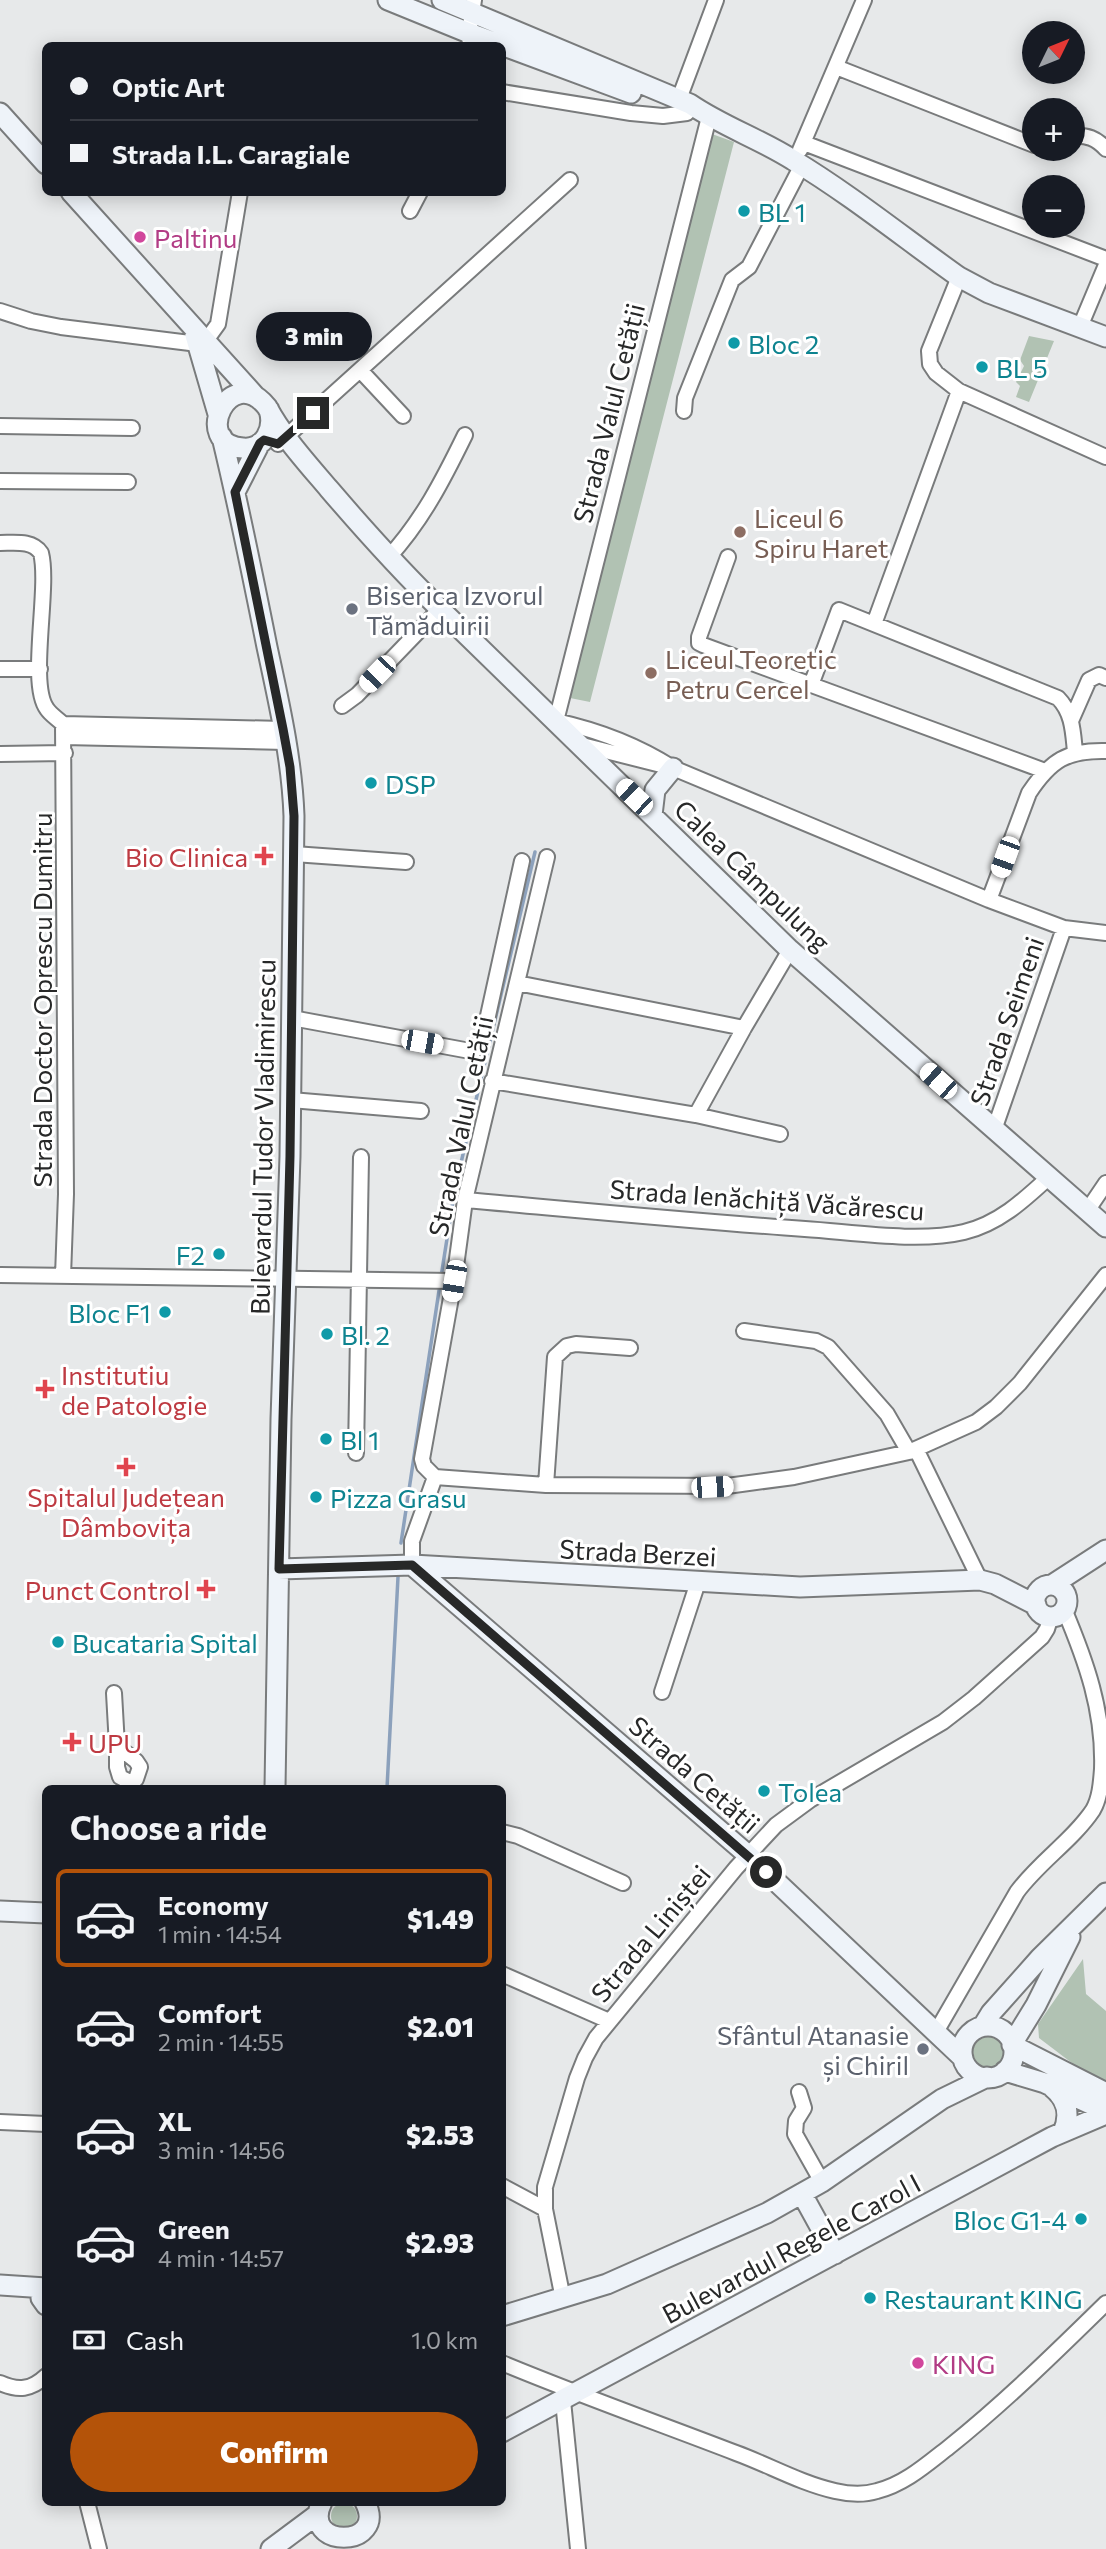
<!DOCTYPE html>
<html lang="en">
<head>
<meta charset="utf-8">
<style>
	body { margin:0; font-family:Commissioner,sans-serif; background:#20242c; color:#f1f3f6; height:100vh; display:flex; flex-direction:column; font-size:26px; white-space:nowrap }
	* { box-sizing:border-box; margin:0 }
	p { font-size:23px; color:#9ea1a6 }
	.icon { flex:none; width:38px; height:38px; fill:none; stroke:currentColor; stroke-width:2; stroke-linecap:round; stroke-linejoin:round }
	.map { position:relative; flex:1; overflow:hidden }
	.drawer { position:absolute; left:42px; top:1785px; width:464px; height:721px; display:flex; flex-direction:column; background:#171b24; border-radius:10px; box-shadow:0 4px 18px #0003 }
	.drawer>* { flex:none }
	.guide { position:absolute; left:42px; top:42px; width:464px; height:154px; border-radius:10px; box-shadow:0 4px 18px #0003; display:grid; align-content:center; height:154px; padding:0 28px; background:#171b24 }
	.needle { width:46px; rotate:47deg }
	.fabs { position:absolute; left:1022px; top:21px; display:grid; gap:14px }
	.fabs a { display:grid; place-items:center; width:63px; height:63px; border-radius:50%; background:#171b24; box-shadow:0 4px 18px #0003; font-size:35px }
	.end { position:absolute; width:32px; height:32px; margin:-16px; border:9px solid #272828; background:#fff; box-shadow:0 0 0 4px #fff }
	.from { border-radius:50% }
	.bubble { position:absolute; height:49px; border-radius:24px; background:#171b24; box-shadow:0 4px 18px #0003; font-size:23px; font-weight:800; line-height:49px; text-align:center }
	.car { position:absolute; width:21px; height:42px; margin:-21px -10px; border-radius:9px; box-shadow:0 0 5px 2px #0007; background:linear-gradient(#fff 24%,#345 0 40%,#fff 0 76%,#345 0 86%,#fff 0) }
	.guide b { display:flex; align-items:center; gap:24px; height:66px; font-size:26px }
	.guide b+b { border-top:2px solid #363941 }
	.guide i { width:18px; height:18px; background:#f1f3f6 }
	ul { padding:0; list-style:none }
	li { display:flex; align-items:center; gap:21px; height:98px; margin:0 14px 10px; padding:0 14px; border:4px solid transparent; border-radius:10px }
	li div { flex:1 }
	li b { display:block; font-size:26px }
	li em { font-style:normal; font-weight:800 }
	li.active { border-color:#b45309 }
	li>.icon { width:63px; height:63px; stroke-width:1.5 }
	h2 { padding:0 28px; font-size:32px; line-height:84px }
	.pay { display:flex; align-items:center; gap:18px; height:77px; padding:0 28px; font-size:26px }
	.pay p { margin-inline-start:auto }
	.button { display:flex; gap:14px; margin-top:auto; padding:14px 28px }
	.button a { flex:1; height:80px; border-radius:42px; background:#b45309; color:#fff; font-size:28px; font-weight:800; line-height:80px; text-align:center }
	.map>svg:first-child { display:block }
	.green { fill:#b1c2b3 }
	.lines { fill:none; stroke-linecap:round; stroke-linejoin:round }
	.stream { stroke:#8ca1bc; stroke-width:3.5 }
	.street-casing { stroke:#797b7c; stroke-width:18 }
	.secondary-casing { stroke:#797b7c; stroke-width:23 }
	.street { stroke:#fff; stroke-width:14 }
	.secondary { stroke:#eef3f9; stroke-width:19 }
	.route { stroke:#272828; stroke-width:9 }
	.culture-dot { fill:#0f9aa8; stroke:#fff; stroke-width:2.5 }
	.hotel-dot { fill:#d1479c; stroke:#fff; stroke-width:2.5 }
	.education-dot { fill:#8d6e63; stroke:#fff; stroke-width:2.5 }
	.worship-dot { fill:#6b7280; stroke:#fff; stroke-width:2.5 }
	.health-dot { fill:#e0444e; stroke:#fff; stroke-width:2.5 }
	.labels { text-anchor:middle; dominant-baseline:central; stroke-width:6; stroke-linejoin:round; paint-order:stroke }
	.culture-label { font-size:26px; fill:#0d838f; stroke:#fff; text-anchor:start }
	.hotel-label { font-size:26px; fill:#b23c85; stroke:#fff; text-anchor:start }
	.street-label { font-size:26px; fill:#272828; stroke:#fff }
	.education-label { font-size:26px; fill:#785e54; stroke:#fff; text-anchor:start }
	.worship-label { font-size:26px; fill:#5b616d; stroke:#fff; text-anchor:start }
	.health-label { font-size:26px; fill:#be3a42; stroke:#fff; text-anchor:end }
</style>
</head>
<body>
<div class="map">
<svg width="1106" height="2549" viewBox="0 0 1106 2549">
	<rect width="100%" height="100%" fill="#e7e9ea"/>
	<!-- green -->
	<path class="green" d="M712,134l22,8 -144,560 -20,-4z
		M1029,336l25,5 -25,61 -13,-5 4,-11 -4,-4 8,-16 -4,-6z
		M1083,1959l3,35 20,17v71l-17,-6 -50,-38 -1,-14z
		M971 2052a17 17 0 1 1 34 0a17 17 0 1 1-34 0Z
		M331 2516a13 13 0 1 1 26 0a13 13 0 1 1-26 0Z"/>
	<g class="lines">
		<!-- stream -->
		<path class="stream" d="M441,1277l14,-89 80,-336
			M401,1543l39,-259
			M387,1788l11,-211"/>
		<defs>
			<path id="street" d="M470,46l-1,-13 5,-33
				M836,67l198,78
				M502,92l129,21 32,3 24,-3
				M679,99l37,-99
				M1073,136c14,-1 23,2 33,13
				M804,143l302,116
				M800,150l64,-150
				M410,211l10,-19
				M959,277l-30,74 1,13 6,9 23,18 147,66
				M0,311l31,10 30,6 137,17
				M1080,327l26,-62
				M205,342l13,-18 22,-132
				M360,370l43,46
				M684,411l1,-13 47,-118 17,-13 53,-102
				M0,426l132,2
				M278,444l292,-264
				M0,481l128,1
				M0,543c15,0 32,-3 41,10 9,35 -13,131 6,156 4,6 11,10 16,15l220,5
				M728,557l-29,80v6l4,2 342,126
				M388,558c34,-37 55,-78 77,-123
				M874,624l85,-233
				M0,669h40
				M811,685l28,-75 219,88c15,15 15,35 17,54
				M342,706l15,-11 83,-86
				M1071,721l18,-41 10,-5 7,3
				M63,724l3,470 -3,82
				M64,737l222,5
				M582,745l91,23 316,132 75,28 42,5
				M0,754l65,-1
				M673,768c-36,-23 -76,-38 -117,-47l153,-604
				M294,854l112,8
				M989,900l40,-107c22,-33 38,-43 77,-42
				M517,983l227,45
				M292,1018l178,33 5,-1 9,-16 38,-173
				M492,1081l204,34 84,19
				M291,1100l130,11
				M696,1115l48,-87 46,-78
				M994,1130l70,-202
				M465,1200c113,10 226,21 340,29 47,3 113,14 159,3 34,-8 59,-31 84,-54
				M1087,1211l19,-28
				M0,1275l454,6
				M744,1331l72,10 12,6 59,67 22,38
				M916,1449l64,131
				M356,1453l5,-296
				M435,1477l111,8 181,1 67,-9 115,-25 67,-30 20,-15 24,-24 86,-108
				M435,1477l-11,-11 -2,-7 32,-178 11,-81 82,-343
				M546,1485l9,-128 12,-11 9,-2 54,4
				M412,1565v-24l23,-64
				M662,1692l36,-110
				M114,1693l3,53 19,15 4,6 -4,12 -8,2 -8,-4 -3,-10v-21
				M502,1832l16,4 105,47
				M502,1974l107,47
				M936,2032l81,-140c22,-30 56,-52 76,-82 7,-12 8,-28 9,-41 2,-58 -16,-108 -38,-160
				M799,2092l5,16 -8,13 -1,13 27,48
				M0,2122l46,2
				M502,2186l43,23
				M563,2299l-18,-90v-22l32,-109 8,-20 11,-20 140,-170 40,-43 34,-25 133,-78 31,-24 68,-61 5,-8 4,-13
				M502,2363c77,32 156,60 234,90 33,12 64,30 99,38 13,3 29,4 42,0 28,-7 50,-27 72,-44 56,-45 106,-94 157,-144
				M0,2383c18,8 31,7 46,-7
				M563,2401l15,148
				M87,2502l12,47"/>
			<path id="secondary" d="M388,0l81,33 162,60
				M442,0l248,104c32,22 70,35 103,56 58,35 111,78 166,117l30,16 117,44
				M0,113l46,51
				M71,192l185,205
				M195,335l23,79
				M269,410c6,19 -5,40 -26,38 -53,-3 -13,-87 24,-41 16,30 40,56 62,82 36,42 72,82 111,120l350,341 316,277
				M222,437c17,70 31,140 45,210 12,56 25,112 27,169l-4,340 -9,263 -6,369
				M235,492l25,-49
				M652,815l3,-25 18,-22
				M412,1565l336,290 215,203
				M279,1569l133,-4 388,22 180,-7 15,4 41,21
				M1052,1585l54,-35
				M1035 1601a16 16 0 1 1 32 0a16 16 0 1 1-32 0Z
				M0,1911l46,2
				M983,2026l8,-13 49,-55 66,-65
				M962 2052a26 26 0 1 1 52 0a26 26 0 1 1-52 0Z
				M1012,2044l24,-39 34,-68
				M1012,2045l94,48
				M1005,2071l40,12 61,28
				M1052,2087c15,12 19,27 11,45
				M802,2194l33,60
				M0,2285l46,3
				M41,2298l5,7
				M502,2316l105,-32 160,-71 55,-31 120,-83 45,-22
				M502,2432l550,-295 54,-23
				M322,2502c-23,47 67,47 43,0
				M271,2549l47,-35"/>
		</defs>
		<!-- street casing -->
		<use href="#street" class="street-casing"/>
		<!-- secondary casing -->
		<use href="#secondary" class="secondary-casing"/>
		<!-- street -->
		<use href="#street" class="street"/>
		<!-- secondary -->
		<use href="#secondary" class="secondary"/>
	</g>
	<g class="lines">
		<!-- route -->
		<path class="route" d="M313,413l-35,31 -14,-4 -4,3 -25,49 48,237 7,38 4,49 -4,340 -11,413 133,-4 354,307"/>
	</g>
	<!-- markers -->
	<g class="culture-dot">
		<circle cx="744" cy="211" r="7"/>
		<circle cx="734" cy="343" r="7"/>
		<circle cx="982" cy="367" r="7"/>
		<circle cx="371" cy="783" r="7"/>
		<circle cx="219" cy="1254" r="7"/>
		<circle cx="165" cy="1312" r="7"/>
		<circle cx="327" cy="1334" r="7"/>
		<circle cx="326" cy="1439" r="7"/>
		<circle cx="316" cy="1497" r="7"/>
		<circle cx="58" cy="1642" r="7"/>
		<circle cx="764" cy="1791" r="7"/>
		<circle cx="1081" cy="2219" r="7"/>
		<circle cx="870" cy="2298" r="7"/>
	</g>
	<g class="hotel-dot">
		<circle cx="140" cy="237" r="7"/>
		<circle cx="918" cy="2363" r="7"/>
	</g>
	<g class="education-dot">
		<circle cx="740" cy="532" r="7"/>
		<circle cx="651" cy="673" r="7"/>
	</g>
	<g class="worship-dot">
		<circle cx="352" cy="609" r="7"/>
		<circle cx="923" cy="2049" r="7"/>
	</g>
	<g class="health-dot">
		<path d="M260.5 845.5h7v7h7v7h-7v7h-7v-7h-7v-7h7z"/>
		<path d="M41.5 1378.5h7v7h7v7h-7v7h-7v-7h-7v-7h7z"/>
		<path d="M122.5 1456.5h7v7h7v7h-7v7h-7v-7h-7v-7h7z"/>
		<path d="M202.5 1578.5h7v7h7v7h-7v7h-7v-7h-7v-7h7z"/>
		<path d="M68.5 1731.5h7v7h7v7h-7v7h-7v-7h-7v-7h7z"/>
	</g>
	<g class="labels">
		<!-- culture labels -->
		<g class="culture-label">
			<text x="758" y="211">BL 1</text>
			<text x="748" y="343">Bloc 2</text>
			<text x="996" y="367">BL 5</text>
			<text x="385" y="783">DSP</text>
			<text x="205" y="1254" text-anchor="end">F2</text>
			<text x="151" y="1312" text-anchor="end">Bloc F1</text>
			<text x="341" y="1334">Bl. 2</text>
			<text x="340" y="1439">Bl 1</text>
			<text x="330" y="1497">Pizza Grasu</text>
			<text x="72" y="1642">Bucataria Spital</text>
			<text x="778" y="1791">Tolea</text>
			<text x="1067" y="2219" text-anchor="end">Bloc G1-4</text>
			<text x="884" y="2298">Restaurant KING</text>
		</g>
		<!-- hotel labels -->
		<g class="hotel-label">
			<text x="154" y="237">Paltinu</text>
			<text x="932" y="2363">KING</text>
		</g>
		<!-- street labels -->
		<g class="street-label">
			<text transform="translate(608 413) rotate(-76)">Strada Valul Cetății</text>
			<text transform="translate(753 875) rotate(44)">Calea Câmpulung</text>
			<text transform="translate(41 1000) rotate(-90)">Strada Doctor Oprescu Dumitru</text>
			<text transform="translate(1006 1021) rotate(-71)">Strada Seimeni</text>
			<text transform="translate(460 1126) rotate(-78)">Strada Valul Cetății</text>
			<text transform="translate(262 1137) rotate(-89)">Bulevardul Tudor Vladimirescu</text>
			<text transform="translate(767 1199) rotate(4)">Strada Ienăchiță Văcărescu</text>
			<text transform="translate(638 1552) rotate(3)">Strada Berzei</text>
			<text transform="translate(695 1774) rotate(41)">Strada Cetății</text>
			<text transform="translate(650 1933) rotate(-50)">Strada Liniștei</text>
			<text transform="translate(791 2248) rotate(-28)">Bulevardul Regele Carol I</text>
		</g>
		<!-- education labels -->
		<g class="education-label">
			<text x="754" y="517">Liceul 6<tspan x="754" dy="30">Spiru Haret</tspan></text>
			<text x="665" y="658">Liceul Teoretic<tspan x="665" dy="30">Petru Cercel</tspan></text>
		</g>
		<!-- worship labels -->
		<g class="worship-label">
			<text x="366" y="594">Biserica Izvorul<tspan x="366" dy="30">Tămăduirii</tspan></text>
			<text x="909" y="2034" text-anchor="end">Sfântul Atanasie<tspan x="909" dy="30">și Chiril</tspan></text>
		</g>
		<!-- health labels -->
		<g class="health-label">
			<text x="248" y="856">Bio Clinica</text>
			<text x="61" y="1374" text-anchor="start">Institutiu<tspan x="61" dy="30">de Patologie</tspan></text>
			<text x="126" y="1496" text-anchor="middle">Spitalul Județean<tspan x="126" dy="30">Dâmbovița</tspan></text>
			<text x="190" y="1589">Punct Control</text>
			<text x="88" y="1742" text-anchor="start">UPU</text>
		</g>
	</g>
</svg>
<div class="fabs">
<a><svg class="needle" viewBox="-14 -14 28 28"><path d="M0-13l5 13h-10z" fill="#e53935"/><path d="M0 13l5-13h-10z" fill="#9ea1a6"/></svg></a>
<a>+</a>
<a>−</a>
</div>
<i class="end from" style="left:766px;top:1872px"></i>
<i class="end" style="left:313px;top:413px"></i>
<div class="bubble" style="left:256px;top:312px;width:116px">3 min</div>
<i class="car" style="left:377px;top:674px;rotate:224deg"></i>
<i class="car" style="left:634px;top:797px;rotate:314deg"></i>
<i class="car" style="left:1005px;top:857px;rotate:200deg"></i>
<i class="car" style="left:422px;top:1042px;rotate:100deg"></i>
<i class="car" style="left:938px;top:1081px;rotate:312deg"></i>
<i class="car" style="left:454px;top:1281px;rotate:190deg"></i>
<i class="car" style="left:712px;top:1487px;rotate:87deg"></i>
<div class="guide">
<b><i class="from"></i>Optic Art</b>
<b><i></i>Strada I.L. Caragiale</b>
</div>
<section class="drawer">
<h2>Choose a ride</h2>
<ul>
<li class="active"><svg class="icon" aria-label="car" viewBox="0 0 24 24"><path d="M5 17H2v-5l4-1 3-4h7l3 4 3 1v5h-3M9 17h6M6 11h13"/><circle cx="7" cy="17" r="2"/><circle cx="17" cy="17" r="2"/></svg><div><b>Economy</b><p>1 min · 14:54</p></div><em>$1.49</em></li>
<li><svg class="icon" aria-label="car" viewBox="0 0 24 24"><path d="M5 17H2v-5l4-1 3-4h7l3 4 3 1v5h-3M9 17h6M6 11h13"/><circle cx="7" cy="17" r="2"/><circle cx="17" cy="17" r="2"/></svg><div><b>Comfort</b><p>2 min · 14:55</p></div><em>$2.01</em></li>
<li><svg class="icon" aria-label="car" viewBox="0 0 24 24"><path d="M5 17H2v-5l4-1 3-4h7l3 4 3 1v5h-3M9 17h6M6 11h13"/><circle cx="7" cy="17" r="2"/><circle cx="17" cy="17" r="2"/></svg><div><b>XL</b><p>3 min · 14:56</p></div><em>$2.53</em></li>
<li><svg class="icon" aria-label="car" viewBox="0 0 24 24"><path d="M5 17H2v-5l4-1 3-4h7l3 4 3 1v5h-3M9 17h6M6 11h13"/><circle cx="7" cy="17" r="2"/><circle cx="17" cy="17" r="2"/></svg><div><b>Green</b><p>4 min · 14:57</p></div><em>$2.93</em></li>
</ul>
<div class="pay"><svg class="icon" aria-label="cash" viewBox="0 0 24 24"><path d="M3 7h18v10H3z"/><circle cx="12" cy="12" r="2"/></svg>Cash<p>1.0 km</p></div>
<div class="button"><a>Confirm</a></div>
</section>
</div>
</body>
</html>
